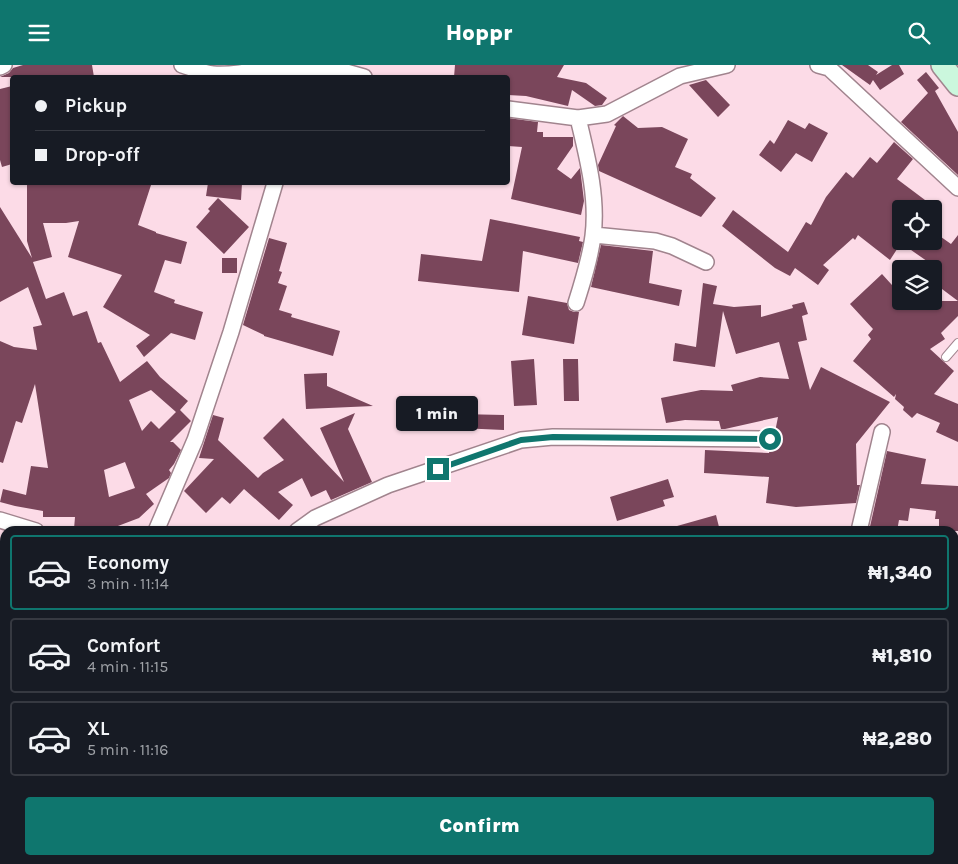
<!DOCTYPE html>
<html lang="en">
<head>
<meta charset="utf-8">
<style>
	body { margin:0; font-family:Karla,sans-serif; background:#242831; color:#f1f3f6; height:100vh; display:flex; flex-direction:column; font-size:19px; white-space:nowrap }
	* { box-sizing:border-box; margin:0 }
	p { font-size:16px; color:#9ea1a6 }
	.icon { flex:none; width:28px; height:28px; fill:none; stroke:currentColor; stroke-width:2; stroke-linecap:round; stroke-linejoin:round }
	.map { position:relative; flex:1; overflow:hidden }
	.details { position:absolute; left:0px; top:461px; width:959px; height:339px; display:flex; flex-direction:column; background:#171b24; border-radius:15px 15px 0 0; box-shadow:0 1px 4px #0004 }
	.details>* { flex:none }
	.hud { position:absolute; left:10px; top:10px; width:500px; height:110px; border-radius:5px; box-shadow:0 1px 4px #0004; display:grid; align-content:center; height:110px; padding:0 25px; background:#171b24 }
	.tools { position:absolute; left:892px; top:135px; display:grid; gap:10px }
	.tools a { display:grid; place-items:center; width:50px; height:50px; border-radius:5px; background:#171b24; box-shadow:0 1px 4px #0004; font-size:25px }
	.end { position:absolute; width:22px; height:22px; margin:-11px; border:6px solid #0f766e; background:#fff; box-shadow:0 0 0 2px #fff }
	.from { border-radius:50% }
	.bubble { position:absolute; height:35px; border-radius:5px; background:#171b24; box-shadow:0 1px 4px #0004; font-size:16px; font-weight:800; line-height:35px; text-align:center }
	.hud b { display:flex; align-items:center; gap:18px; height:48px; font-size:19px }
	.hud b+b { border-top:1px solid #363941 }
	.hud i { width:12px; height:12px; background:#f1f3f6 }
	ul { padding:9px 0 0; list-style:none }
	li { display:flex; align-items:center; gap:15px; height:75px; margin:0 10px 8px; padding:0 15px; border:2px solid #363941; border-radius:5px }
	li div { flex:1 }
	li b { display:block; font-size:19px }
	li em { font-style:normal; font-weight:800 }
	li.on { border-color:#0f766e }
	li>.icon { width:45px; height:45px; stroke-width:1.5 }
	.button { display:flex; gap:10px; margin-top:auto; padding:10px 25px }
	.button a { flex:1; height:58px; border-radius:5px; background:#0f766e; color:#fff; font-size:20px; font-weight:800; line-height:58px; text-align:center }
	header { display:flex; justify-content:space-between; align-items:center; height:65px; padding:0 25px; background:#0f766e; color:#fff; font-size:22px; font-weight:800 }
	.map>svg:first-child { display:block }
	.building { fill:#7a465b; fill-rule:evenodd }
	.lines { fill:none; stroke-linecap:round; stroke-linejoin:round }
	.service-casing { stroke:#a1848e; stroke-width:10 }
	.minor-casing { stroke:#a1848e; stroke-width:18 }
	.secondary-casing { stroke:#a1848e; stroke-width:24 }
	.service { stroke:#fff; stroke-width:8 }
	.minor { stroke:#fff; stroke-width:15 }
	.secondary { stroke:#cbf7dd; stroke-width:21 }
	.route { stroke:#0f766e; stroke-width:6 }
</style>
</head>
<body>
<header><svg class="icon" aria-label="menu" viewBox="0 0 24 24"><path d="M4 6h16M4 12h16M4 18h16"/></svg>Hoppr<svg class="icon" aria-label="search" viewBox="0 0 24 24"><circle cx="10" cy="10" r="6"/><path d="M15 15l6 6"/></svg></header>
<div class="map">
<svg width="958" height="799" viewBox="0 0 958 799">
	<rect width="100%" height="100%" fill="#fcdbe7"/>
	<!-- building -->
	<path class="building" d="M23,0h69l2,12h-94l9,-4 4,-5z
		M455,0h109l-7,12 29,6 21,15 -5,7 -7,1 -23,-16 -4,16 -42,-10 -18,-1v-18h-54z
		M842,0h26l10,7 -2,3 16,-10h7l5,9 -24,16 -7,-10 -3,5z
		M926,7l13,16 -4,3 23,41v43l-57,-53 27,-29 -11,-13z
		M706,15l24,25 -12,12 -29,-32z
		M12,21v78l-10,3 -2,-7v-71z
		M623,51l15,12 24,-1 26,12 -13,28 17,7 -2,4 26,20 -15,19 -102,-46 -1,-6 18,-39 -2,-1z
		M508,53l30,4 -1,10h6v5h30v9l-16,23 14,10 9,-11 4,33 -3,14 -70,-16 11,-52 -14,-1z
		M788,55l17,9 4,-6 19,10 -16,29 -16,-9 -15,19 -22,-17 11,-15 4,4z
		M894,77l19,17 -16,20 40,30h-36v32h33v-9l17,12 7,-9v66l-24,-18v-17l-33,-23 -11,17 -32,-25 -3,5 -2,-2 -30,27 6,5 -11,15 -23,-17 -5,8 -15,-8 -53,-42 11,-16 55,42 18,-30 5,3 15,-28 20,-25 7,6 17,-21 7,6z
		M27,118h117l7,2 -13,40 18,7v1l31,9 -6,22 -16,-4 -11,32 21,8 -1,3 29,9 -8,28 -24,-7 -27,24 -8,-11 14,-11 -47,-28 19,-32 -54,-18 11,-36 -13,2h-23l9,34 -19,5 13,37 18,-7 9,24 14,-5 11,32 3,-1 19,40 27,-21 13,16 28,24 -8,9 11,11 -21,21h3l8,8 -7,14 -5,6 2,3 -2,5 -23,16 8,10 -15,14 -29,11 1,2 -37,-2 1,-12h-32v-6l-28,-5 -15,-4 3,-13 23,6 5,-29 17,2 -13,-84 -13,39 -6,-2 -13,42 -3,-1v-121l14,6 23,3 -4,-23 9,-2 -14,-38 -28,15v-95l32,51 -5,-17zM151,325l25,22 -17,17 -8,-8 -9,10 -13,-31zM125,397l10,26 -26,9 -5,-27z
		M208,118h34l-1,17 -35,-4z
		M218,133l31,29 -25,27 -28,-27 14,-16 -2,-2z
		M490,154l90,18 -1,4 4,1 -5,21 -55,-12 -4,41 -101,-11 3,-27 61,7z
		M269,173l18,5 -8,28 3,1 -4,11 9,3 -8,24 13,4 -1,3 49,14 -7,25 -69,-20v-1l-21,-10z
		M601,180l52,6 -4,32 33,7 -3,16 -88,-19z
		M222,193h15v15h-15z
		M882,209l19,21v14l6,-8h51v15l-17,17 4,6 -15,10 24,22 -20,23 24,10v38l-22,-10 4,-9 -23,-10 -5,5 -9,-8 1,-3 -9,-8 1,-5 -2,3 -41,-36 18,-22 -3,-4 5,-6 -23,-25z
		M703,218l14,3 -4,18 21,3 27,-2v12l32,-9 -1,-3 12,-3 4,12 -6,2 5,24 -9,2 12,48 11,-23 69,35 -34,42 1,41h3l-4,18 -60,4 -30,-4 3,-26 -65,-4 1,-23 64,3 1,-4h2l6,-5 1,-4 -4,-8 3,-15 -53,12h-4l-2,-8 -34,-1 -19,3 -5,-25 40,-8 32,1 -2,-6 29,-8 29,2 -10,-37 -43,12 -13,-43 -8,56 -42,-6 2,-18 21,4z
		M528,231l39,7 2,7 5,2h5l-5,32 -52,-9z
		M534,294l3,46 -23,1 -3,-45z
		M563,294h15l1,42h-15z
		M327,308v13l46,20 -67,3 -2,-35z
		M355,348l-7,16 24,53 -41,18 -5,-10 -15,7 -9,-19 -24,14 15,13 -14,15 -35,-31 -14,15 -8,-7 -16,16 -22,-22 30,-32 -15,-1 14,-43 11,3 -6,22 40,38 5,-5 21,-13 -21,-22 20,-20 61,64 -24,-54z
		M459,349l45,1v15l-45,-2z
		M887,386l39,8 -5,25 37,2v45h-19v-12h-4l1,-8 -26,-3 -2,13 -9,-1 -2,11h-28z
		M668,414l6,18 -11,3 2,6 -48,15 -7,-24z
		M716,450l4,16h-50v-3z"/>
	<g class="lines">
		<defs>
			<path id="service" d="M946,292l12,-14"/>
			<path id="minor" d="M182,0c10,3 21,8 31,9 11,1 43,-1 51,-9
				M818,0l11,3 129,120
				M0,2l4,-2
				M264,12l-3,-9h71l32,9
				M508,44l70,9 29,-4 73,-38 47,-11
				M594,170l61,6 17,5 34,16
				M576,238c7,-22 14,-44 17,-67 5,-39 -6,-80 -15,-118
				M0,455l36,11
				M156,466l39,-91 36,-108 44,-149
				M297,466l18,-13 73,-33 133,-45 32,-3 217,2
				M859,466l23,-99
				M0,654l5,-13
				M954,704l4,-1
				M0,787h5
				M160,795l32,4
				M580,799l2,-4
				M822,799l1,-4"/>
			<path id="secondary" d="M942,0l16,20"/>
		</defs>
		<!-- service casing -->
		<use href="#service" class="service-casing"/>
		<!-- minor casing -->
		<use href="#minor" class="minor-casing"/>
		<!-- secondary casing -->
		<use href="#secondary" class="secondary-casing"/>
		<!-- service -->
		<use href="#service" class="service"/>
		<!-- minor -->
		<use href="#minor" class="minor"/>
		<!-- secondary -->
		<use href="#secondary" class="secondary"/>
	</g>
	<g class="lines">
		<!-- route -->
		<path class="route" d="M438,404l83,-29 32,-3 217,2"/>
	</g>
</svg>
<div class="tools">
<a><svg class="icon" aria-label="locate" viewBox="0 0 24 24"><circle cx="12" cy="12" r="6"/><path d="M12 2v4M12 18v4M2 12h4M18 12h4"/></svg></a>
<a><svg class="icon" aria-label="layers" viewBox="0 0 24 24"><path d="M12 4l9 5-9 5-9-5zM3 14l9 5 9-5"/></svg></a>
</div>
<i class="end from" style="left:770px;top:374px"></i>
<i class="end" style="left:438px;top:404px"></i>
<div class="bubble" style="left:396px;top:331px;width:82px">1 min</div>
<div class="hud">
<b><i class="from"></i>Pickup</b>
<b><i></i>Drop-off</b>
</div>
<section class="details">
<ul>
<li class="on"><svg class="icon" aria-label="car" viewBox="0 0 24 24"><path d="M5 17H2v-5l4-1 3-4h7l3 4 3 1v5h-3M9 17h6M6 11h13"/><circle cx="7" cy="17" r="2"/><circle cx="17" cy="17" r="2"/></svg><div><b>Economy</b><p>3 min · 11:14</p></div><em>₦1,340</em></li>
<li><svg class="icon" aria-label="car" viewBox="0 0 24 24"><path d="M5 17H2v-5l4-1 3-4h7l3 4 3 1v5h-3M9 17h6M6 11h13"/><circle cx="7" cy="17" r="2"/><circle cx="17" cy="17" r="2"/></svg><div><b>Comfort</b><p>4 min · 11:15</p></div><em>₦1,810</em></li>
<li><svg class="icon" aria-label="car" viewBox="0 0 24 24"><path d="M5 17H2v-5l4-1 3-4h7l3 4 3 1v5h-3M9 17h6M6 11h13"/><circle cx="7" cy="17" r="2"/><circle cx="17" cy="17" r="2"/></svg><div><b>XL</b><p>5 min · 11:16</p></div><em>₦2,280</em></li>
</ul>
<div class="button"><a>Confirm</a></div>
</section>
</div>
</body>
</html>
